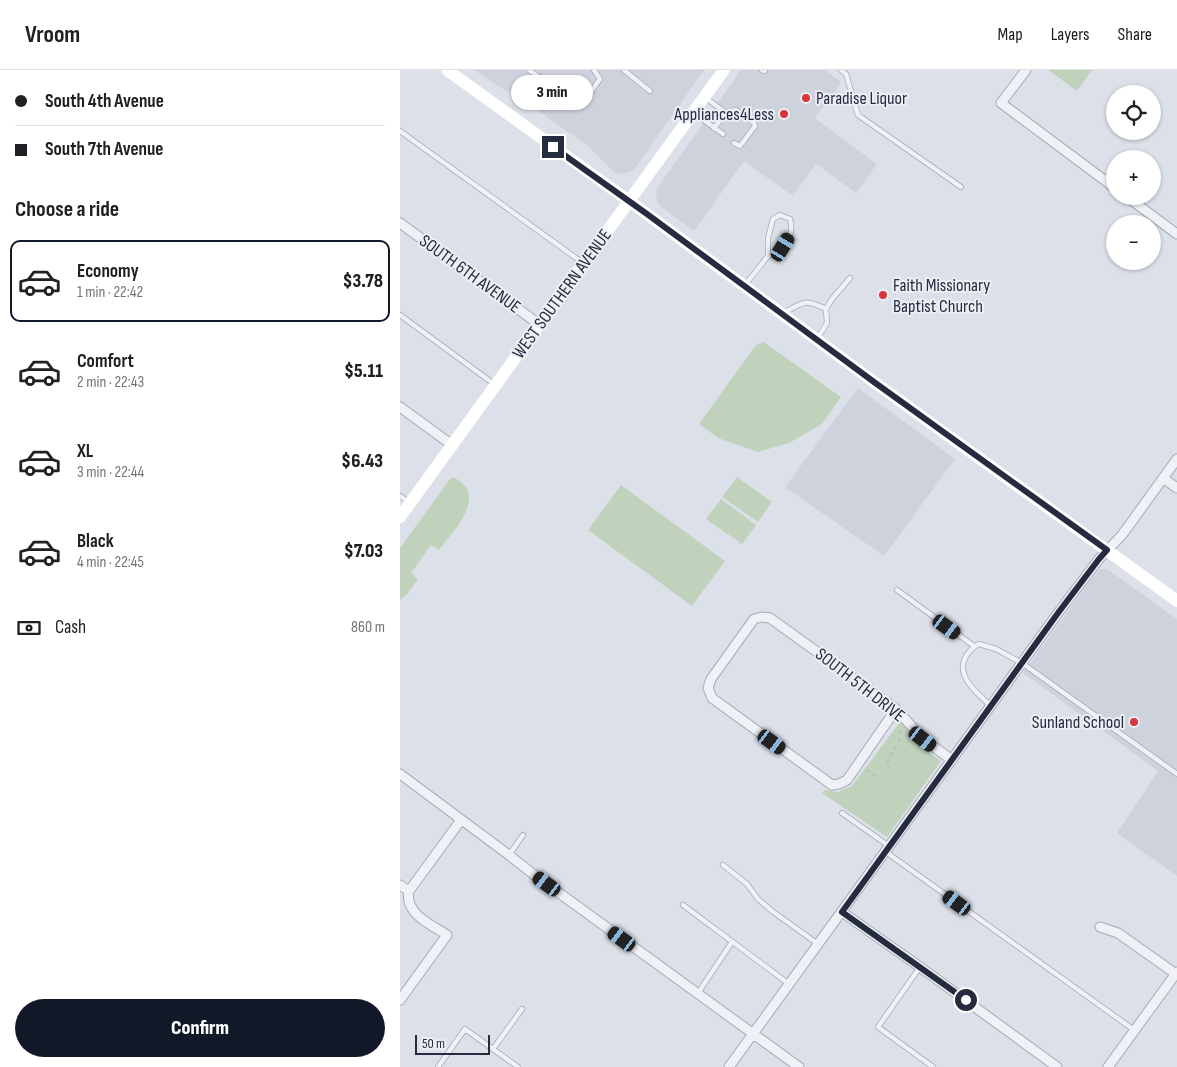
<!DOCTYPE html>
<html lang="en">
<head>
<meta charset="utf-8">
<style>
	body { margin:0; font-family:"Sofia Sans Condensed",sans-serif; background:#f2f2f2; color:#202124; height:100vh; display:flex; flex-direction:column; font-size:19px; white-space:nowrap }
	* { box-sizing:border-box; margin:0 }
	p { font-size:16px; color:#757577 }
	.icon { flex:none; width:28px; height:28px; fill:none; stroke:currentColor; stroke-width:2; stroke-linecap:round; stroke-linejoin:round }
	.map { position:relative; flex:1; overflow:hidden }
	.details { display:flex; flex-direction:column; background:#fff; width:400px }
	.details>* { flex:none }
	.hud { display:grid; align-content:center; height:110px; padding:0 15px; background:#fff }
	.buttons { position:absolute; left:706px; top:15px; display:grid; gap:10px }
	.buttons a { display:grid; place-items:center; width:55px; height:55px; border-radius:50%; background:#fff; box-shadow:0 1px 4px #0004; font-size:25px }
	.scale { position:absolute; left:15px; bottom:12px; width:75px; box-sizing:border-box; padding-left:5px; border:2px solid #252c3f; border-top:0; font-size:14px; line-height:18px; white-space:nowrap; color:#252c3f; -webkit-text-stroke:4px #ebeff5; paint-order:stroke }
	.end { position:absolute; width:22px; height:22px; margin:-11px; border:6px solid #252c3f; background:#fff; box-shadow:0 0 0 2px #fff }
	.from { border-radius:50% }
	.bubble { position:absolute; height:35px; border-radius:18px; background:#fff; box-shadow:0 1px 4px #0004; font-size:16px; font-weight:800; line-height:35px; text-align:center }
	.car { position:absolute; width:15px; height:30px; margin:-15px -8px; border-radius:6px; box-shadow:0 0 4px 1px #0007; background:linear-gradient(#222 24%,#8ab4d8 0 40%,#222 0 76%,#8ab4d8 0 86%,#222 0) }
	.hud b { display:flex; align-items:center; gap:18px; height:48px; font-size:19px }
	.hud b+b { border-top:1px solid #e0e0e0 }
	.hud i { width:12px; height:12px; background:#202124 }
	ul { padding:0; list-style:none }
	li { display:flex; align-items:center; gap:15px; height:82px; margin:0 10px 8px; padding:0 5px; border:2px solid transparent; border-radius:10px }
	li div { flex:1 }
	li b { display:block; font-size:19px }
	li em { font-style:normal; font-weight:800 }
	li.current { border-color:#111827 }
	li>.icon { width:45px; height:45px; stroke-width:1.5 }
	h2 { padding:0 15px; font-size:22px; line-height:60px }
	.pay { display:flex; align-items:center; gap:12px; height:55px; padding:0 15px; font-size:19px }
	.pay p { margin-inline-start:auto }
	.button { display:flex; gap:10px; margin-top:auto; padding:10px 15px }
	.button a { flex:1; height:58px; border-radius:30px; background:#111827; color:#fff; font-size:20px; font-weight:800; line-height:58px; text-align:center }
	header { display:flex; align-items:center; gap:30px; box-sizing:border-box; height:70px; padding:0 25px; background:#fff; border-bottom:1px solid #e0e0e0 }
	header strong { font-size:24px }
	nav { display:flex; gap:28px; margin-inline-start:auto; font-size:18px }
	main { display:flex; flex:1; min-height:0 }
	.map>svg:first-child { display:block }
	.built { fill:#ced2dd }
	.green { fill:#c0d2bc }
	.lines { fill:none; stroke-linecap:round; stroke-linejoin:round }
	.lane-casing { stroke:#a5aab5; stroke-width:6 }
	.street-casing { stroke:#a5aab5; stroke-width:11 }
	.path { stroke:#babec6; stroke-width:2; stroke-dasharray:4 4; stroke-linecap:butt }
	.lane { stroke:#eff1f6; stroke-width:4.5 }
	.street { stroke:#eff1f6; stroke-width:9 }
	.secondary { stroke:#fff; stroke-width:12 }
	.route { stroke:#252c3f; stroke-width:6 }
	.poi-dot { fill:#d9353e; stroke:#ebeff5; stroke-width:2 }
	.labels { text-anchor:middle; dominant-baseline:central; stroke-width:4; stroke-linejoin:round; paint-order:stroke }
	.poi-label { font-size:18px; fill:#252c3f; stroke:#ebeff5; text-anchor:start }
	.street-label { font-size:18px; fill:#252c3f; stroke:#ebeff5 }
</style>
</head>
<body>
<header>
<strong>Vroom</strong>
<nav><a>Map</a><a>Layers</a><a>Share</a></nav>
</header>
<main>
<section class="details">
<div class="hud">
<b><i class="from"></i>South 4th Avenue</b>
<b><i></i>South 7th Avenue</b>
</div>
<h2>Choose a ride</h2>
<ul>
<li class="current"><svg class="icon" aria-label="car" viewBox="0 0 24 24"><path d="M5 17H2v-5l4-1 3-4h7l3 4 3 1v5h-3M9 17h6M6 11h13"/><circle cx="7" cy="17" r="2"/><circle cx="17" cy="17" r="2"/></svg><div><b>Economy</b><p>1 min · 22:42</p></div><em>$3.78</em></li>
<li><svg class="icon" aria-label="car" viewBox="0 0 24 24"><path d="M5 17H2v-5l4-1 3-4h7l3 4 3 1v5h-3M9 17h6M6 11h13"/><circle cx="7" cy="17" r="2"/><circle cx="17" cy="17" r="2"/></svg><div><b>Comfort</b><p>2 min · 22:43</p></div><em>$5.11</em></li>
<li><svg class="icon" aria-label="car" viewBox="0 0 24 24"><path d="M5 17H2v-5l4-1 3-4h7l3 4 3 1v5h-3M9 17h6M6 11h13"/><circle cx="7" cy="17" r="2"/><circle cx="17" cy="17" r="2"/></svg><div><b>XL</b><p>3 min · 22:44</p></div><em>$6.43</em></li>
<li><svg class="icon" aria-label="car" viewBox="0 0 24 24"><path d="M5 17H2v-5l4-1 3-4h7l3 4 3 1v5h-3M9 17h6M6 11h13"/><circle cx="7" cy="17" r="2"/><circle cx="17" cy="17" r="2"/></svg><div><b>Black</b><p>4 min · 22:45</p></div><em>$7.03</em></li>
</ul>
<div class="pay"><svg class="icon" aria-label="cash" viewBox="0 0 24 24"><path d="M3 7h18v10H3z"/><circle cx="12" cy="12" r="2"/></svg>Cash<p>860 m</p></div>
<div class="button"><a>Confirm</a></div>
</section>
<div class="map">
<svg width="777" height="997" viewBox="0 0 777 997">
	<rect width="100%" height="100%" fill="#dce0e8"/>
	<!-- built -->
	<path class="built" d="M74,0h230l-70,100 -11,4 -7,-1 -4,-3 -24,-24 -68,-48 -20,-11z
		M341,0h84l16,12 -26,36 62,46 -21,29 -40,-29 -23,32 -49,-35 -50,70 -34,-25 -3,-5 -1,-7 2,-7z
		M458,318l97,71 -71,97 -99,-69z
		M701,499h6l70,50v257l-60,-43 41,-62 -135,-98 73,-100z"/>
	<!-- green -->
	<path class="green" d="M648,0h44l-15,21z
		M364,272l77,55 -19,27 -33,19 -31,9 -40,-14 -19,-14 57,-79z
		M54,407c4,3 9,6 12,10 12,22 -16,47 -27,63l-8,-5 -20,28 7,6 -11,15 -7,6v-52l50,-69z
		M337,407l35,25 -14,20 -36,-25z
		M221,415l104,76 -33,45 -104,-76z
		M321,429l35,26 -14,19 -36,-25z
		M500,652l19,23 22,16 -54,76 -65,-44 3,-3 13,2 14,-6z"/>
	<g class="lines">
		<defs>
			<path id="lane" d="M129,0l49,34 5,-1 17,-24 -6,-9
				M224,0l26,21
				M362,0l2,1 1,-1
				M441,0l5,4 12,41 103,72
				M306,28l20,15 10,-3 18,13 1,3 -15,20 -6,-3
				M294,43l29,21
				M314,58l12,-15
				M0,61l183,132
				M345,215l23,-29v-18l5,-19 7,-4 10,4c5,20 -7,28 -22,37
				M384,243c20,-12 21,-14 42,-4
				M0,245l94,69
				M417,269l10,-16 -1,-14 6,-10 18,-21
				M0,426l9,6
				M497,520l77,56
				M591,636c-13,-12 -35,-29 -26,-48 3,-6 8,-11 14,-14l17,5 26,14 155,111
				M442,743l47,33
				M486,782l248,178
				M109,785l14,-20
				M323,795l24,19 11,15 14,12 46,33
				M283,835l106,79
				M520,897l-42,60 55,40
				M298,923l34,-51
				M93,979l29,-40
				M38,997l27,-38 53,38"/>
			<path id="street" d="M626,0l-25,33 114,85
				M726,126l51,38
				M0,153l140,102
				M0,337l52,38
				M763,408l14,10
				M496,639l-49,71 -8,4 -7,1 -120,-87 -4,-10 3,-9 43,-60 8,-2 8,1 126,91 27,30 29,21
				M0,704l109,81 24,19 266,193
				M0,815l9,6
				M442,842l78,55 137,100
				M700,857l18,6 58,41
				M0,930l47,-65c-15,-10 -43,-21 -38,-44l52,-71
				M329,997l329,-454 41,-54 23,-24 55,-76
				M708,997l69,-95"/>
		</defs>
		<!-- lane casing -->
		<use href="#lane" class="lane-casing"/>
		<!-- street casing -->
		<use href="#street" class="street-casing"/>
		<!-- path -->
		<path class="path" d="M491,699l-4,-3 1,-7 11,-18 1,-10
			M466,700l12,8"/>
		<!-- lane -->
		<use href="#lane" class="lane"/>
		<!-- street -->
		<use href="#street" class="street"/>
		<!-- secondary -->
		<path class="secondary" d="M47,0l200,144 227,168 303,219
			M0,447l324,-447"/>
	</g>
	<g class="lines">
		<!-- route -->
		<path class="route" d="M153,77l94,67 227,168 233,168 -8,9 -41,54 -216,299 124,88"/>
	</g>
	<!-- markers -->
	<g class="poi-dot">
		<circle cx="406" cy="28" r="5"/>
		<circle cx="384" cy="44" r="5"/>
		<circle cx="483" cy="225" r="5"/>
		<circle cx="734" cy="652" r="5"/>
	</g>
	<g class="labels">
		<!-- poi labels -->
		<g class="poi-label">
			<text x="416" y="28">Paradise Liquor</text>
			<text x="374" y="44" text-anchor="end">Appliances4Less</text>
			<text x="493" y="215">Faith Missionary<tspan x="493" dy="21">Baptist Church</tspan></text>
			<text x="724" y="652" text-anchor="end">Sunland School</text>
		</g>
		<!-- street labels -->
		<g class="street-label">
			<text transform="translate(70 204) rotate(36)">SOUTH 6TH AVENUE</text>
			<text transform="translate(162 224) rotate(-54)">WEST SOUTHERN AVENUE</text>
			<text transform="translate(460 615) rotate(38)">SOUTH 5TH DRIVE</text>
		</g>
	</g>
</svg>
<div class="buttons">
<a><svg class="icon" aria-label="locate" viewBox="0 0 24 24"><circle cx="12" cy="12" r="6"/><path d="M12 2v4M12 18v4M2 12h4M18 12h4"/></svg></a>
<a>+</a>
<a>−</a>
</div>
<div class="scale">50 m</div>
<i class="end from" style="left:566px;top:930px"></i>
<i class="end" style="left:153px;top:77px"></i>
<div class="bubble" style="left:111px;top:5px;width:82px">3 min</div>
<i class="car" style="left:383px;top:177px;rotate:31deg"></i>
<i class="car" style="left:547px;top:557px;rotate:126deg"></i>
<i class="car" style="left:523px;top:669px;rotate:128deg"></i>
<i class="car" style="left:372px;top:672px;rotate:126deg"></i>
<i class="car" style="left:147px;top:814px;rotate:306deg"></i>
<i class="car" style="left:557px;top:833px;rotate:306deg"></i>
<i class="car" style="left:222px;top:869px;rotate:306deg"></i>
</div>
</main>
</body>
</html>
